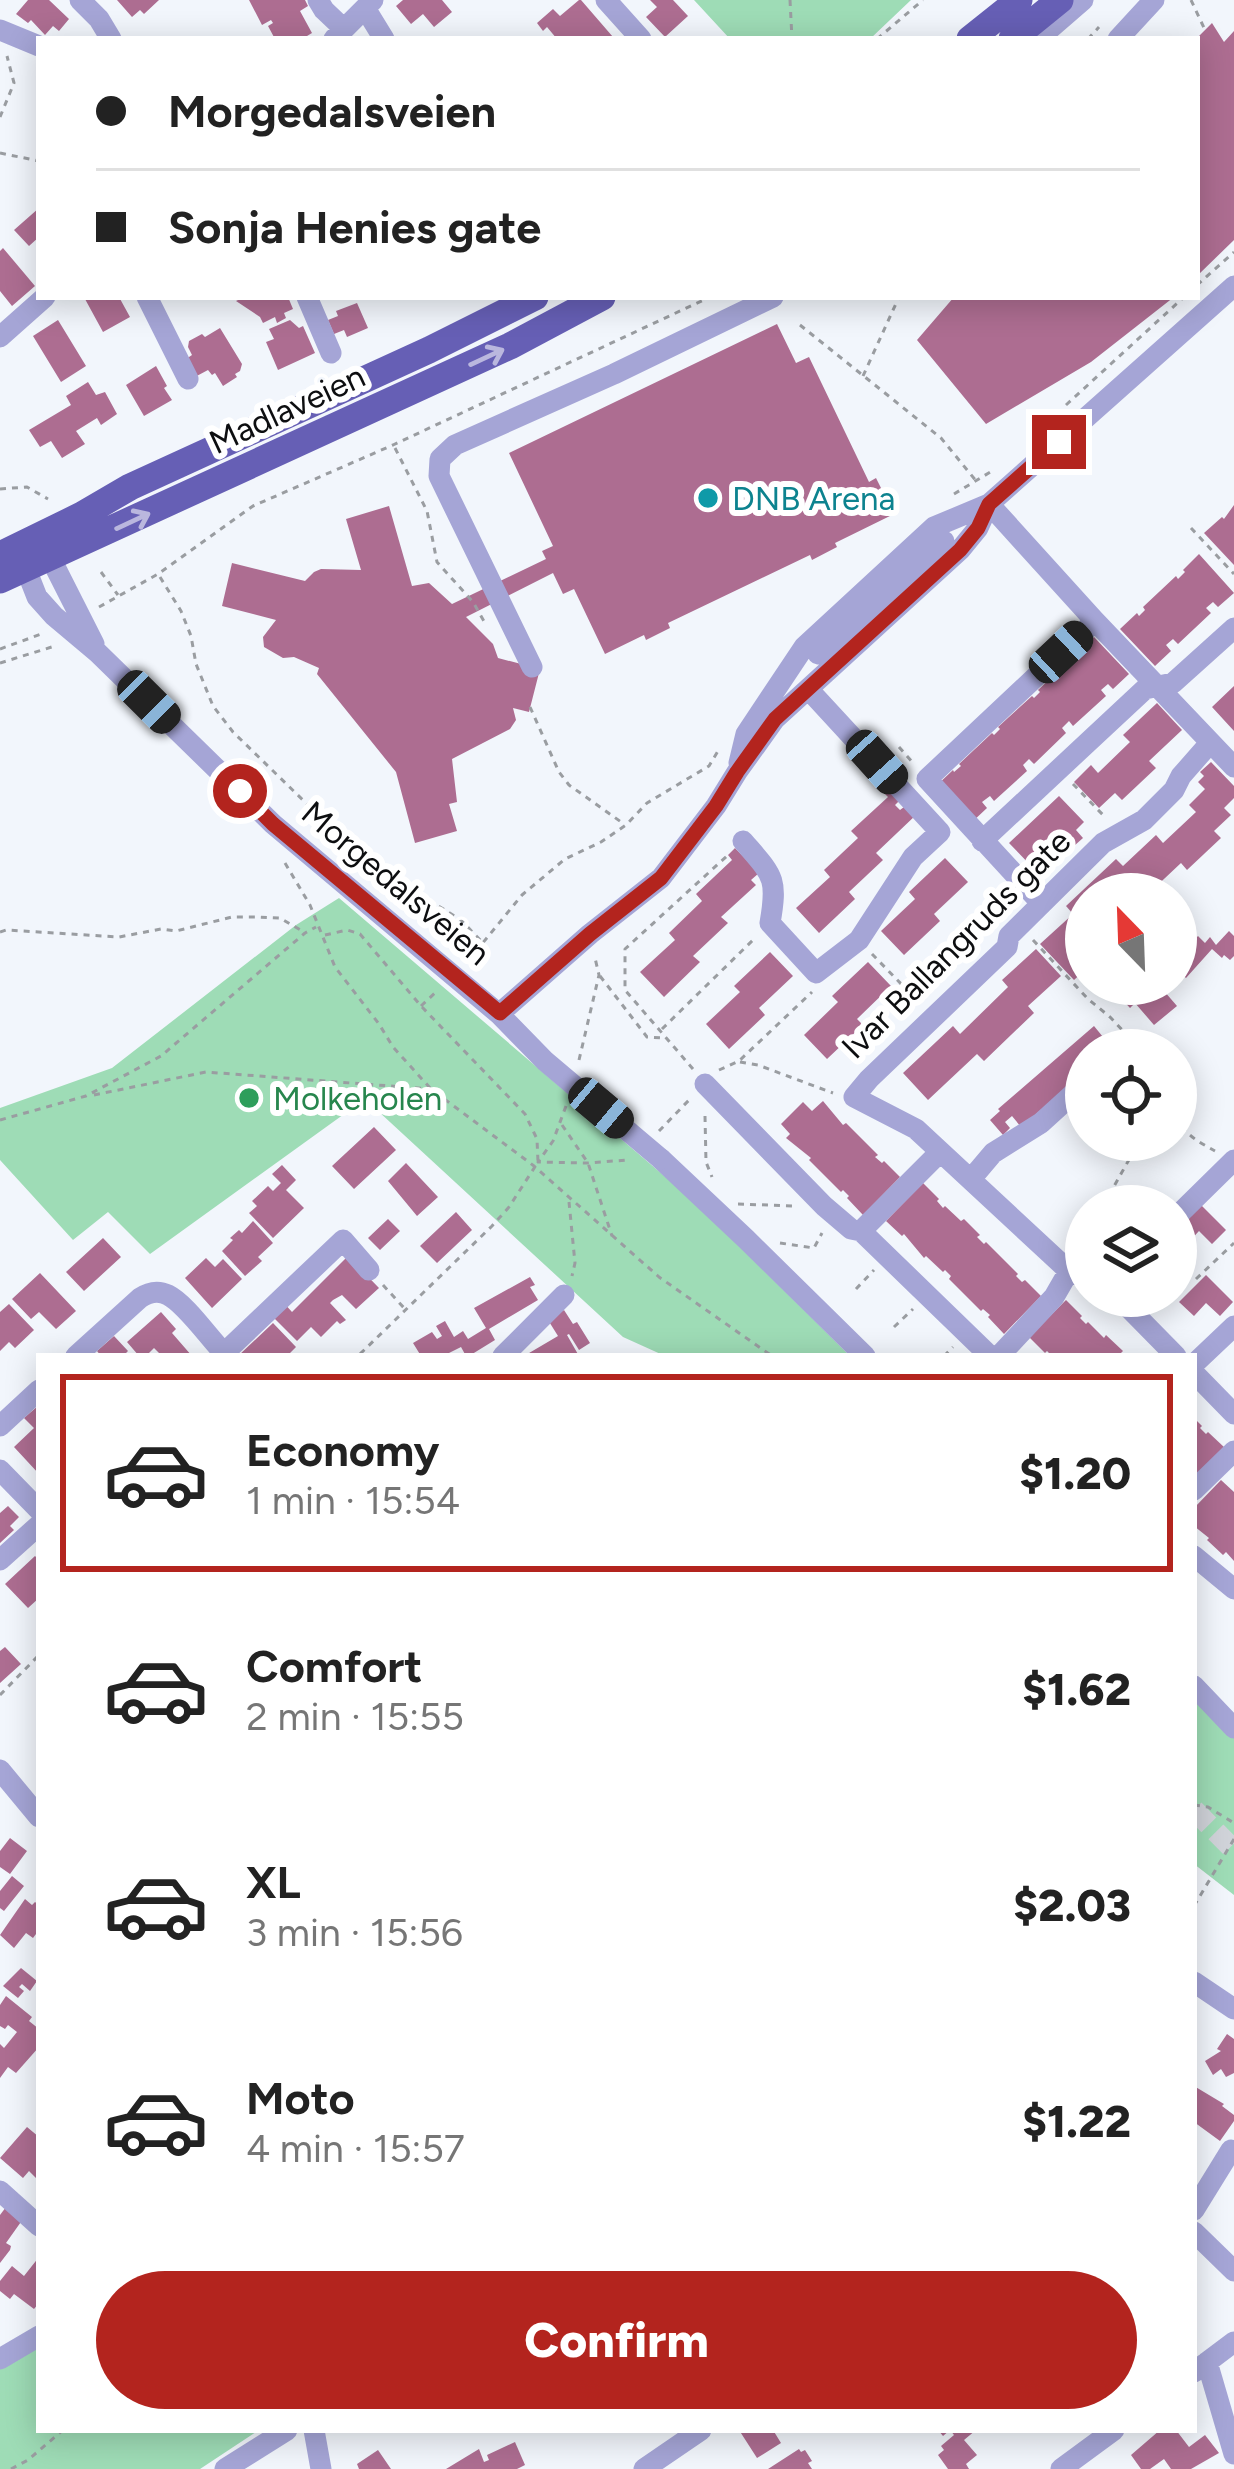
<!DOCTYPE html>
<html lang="en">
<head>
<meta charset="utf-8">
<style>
	body { margin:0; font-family:Figtree,sans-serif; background:#f6f6f6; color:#222; height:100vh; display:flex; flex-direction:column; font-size:45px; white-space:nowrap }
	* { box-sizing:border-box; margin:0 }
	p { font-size:39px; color:#767676 }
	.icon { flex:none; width:66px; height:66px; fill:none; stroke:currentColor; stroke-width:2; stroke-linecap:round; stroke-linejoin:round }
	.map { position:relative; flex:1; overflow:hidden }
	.drawer { position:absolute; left:36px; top:1353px; width:1161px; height:1080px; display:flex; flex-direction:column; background:#fff; border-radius:0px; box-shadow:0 6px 30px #0003 }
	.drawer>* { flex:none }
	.top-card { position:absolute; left:36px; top:36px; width:1164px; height:264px; border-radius:0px; box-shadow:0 6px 30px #0003; display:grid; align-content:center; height:264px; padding:0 60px; background:#fff }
	.needle { width:78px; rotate:337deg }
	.fabs { position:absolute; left:1065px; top:873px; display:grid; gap:24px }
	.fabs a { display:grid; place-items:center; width:132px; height:132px; border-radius:50%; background:#fff; box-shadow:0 6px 30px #0003; font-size:60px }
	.end { position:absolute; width:54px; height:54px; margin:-27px; border:15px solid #b3241e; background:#fff; box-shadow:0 0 0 6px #fff }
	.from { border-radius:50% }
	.car { position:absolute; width:36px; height:72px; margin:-36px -18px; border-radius:15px; box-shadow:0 0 9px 3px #0007; background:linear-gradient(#222 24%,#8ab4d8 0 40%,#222 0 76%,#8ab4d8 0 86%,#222 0) }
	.top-card b { display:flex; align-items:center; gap:42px; height:114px; font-size:45px }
	.top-card b+b { border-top:3px solid #e0e0e0 }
	.top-card i { width:30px; height:30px; background:#222 }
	ul { padding:21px 0 0; list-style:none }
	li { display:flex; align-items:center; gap:36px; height:198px; margin:0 24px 18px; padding:0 36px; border:6px solid transparent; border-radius:0px }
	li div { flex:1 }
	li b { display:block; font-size:45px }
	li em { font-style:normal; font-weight:800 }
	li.selected { border-color:#b3241e }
	li>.icon { width:108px; height:108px; stroke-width:1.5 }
	.action { display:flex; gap:24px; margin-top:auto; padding:24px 60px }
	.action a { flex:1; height:138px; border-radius:72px; background:#b3241e; color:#fff; font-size:48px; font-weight:800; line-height:138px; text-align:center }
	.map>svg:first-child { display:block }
	.green { fill:#9edcb6 }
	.building { fill:#ad6d91 }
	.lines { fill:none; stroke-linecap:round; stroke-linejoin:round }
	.minor-tunnel { stroke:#d0d3d9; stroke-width:21; stroke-dasharray:21 10; stroke-linecap:butt }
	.path { stroke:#9a9da1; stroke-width:3; stroke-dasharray:6 6; stroke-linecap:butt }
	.minor { stroke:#a5a5d6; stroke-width:21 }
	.major { stroke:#665fb5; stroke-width:27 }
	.minor-bridge { stroke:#a5a5d6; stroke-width:21 }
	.oneway { stroke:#bab7de }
	.route { stroke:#b3241e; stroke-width:15 }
	.culture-dot { fill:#0f9aa8; stroke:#fff; stroke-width:4.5 }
	.leisure-dot { fill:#2e9e5b; stroke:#fff; stroke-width:4.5 }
	.labels { text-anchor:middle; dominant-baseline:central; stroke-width:12; stroke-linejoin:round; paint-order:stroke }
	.street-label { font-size:33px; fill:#0d0e10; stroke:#fff }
	.culture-label { font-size:33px; fill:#0d838f; stroke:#fff; text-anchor:start }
	.leisure-label { font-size:33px; fill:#27864d; stroke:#fff; text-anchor:start }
</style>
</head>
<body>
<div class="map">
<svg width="1234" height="2469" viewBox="0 0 1234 2469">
	<rect width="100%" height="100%" fill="#f2f6fc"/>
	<!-- green -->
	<path class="green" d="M694,0h217l-41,39h-140z
		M339,898l357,305 154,153h-185l-42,-19 -258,-238 -215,155 -42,-42 -35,28 -73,-80v-52l112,-40 184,-143z
		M1194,1697l40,40v158l-40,-31z
		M39,2346v84h220l-59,39h-200v-100z"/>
	<!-- building -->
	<path class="building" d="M28,0h21l20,19 -10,12 -6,-5 -8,9 -14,-15 -3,3 -12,-9z
		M117,0h42l-15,14 -4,-4 -8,7z
		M249,0h56l3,6 -8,5 12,22 -5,3 2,3h-34l-7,-13 5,-3 -2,-3 -9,5z
		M403,0h39l10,12 -18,15 -11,-13 -12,10 -15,-18z
		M579,0h2l32,37 -56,2 -10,-12 -4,4 -6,-8 16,-14 7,7z
		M650,0h23l15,16 -23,21 -19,-20 11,-10z
		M1212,23l12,19 10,-11v209l-37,36v-231l3,-4 -3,-3z
		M39,208v29l-10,9 -15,-16z
		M3,248l32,38 -23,20 -12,-15v-40z
		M89,297h30l11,20 -27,15 -18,-33z
		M244,297h44l5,12 -9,4 2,5 -9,5 -2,-6 -12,6 -3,-6 -24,-16z
		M954,297h220l-83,65 -105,62 -69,-84z
		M357,303l11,25 -21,9 -3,-7 -10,4 -6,-14 10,-4 -2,-5z
		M58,320l28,46 -25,16 -28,-46z
		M290,320l9,8 4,-2 12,27 -37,17 -12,-28 8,-3 -5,-10z
		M777,324l19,39 13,-6 60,125 7,-4 18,36 -59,29 2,4 -25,13 -2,-5 -142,68 2,5 -24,12 -2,-5 -39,19 -31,-65 -11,5 -10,-21 -87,44 27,27 5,14 42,11 -11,43 -16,-4 3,12 -6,9 -58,30 5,43 -8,2 8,27 -42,12 -19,-71 -79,-98 2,-6 -25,-11 -11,1 -19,-11 -1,-10 13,-17 -54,-14 10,-43 73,18 9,-9 7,-3 40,1 -15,-51 43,-13 23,80 17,-3 23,21 94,-45 -4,-8 11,-5 -44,-93z
		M220,328l22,36 -2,7 -5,3 2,3 -14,9 -8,-13 -3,2 -4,-5 -15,8 -10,-17 9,-6 -4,-8 1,-6 13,-7 3,3z
		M156,366l11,20 -3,2 8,12 -28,16 -18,-31z
		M88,382l8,13 9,-3 12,22 -16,11 -4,-7 -21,13 9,13 -23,14 -11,-17 -11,6 -11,-17 42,-25 -5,-9z
		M1234,505v60l-30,-32 18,-16 2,2z
		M1199,554l35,39 -16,14 -5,-5 -7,6 5,5 -33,31 -5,-5 -7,6 5,6 -16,15 -35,-37 17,-16 2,3 6,-6 -2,-3 33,-31 2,3 7,-7 -2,-2z
		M1094,637l35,37 -16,15 -5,-5 -7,6 5,6 -33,30 -4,-5 -7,7 4,5 -32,31 -5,-5 -6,6 4,6 -33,30 -4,-5 -8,6 5,6 -16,15 -35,-37 17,-16 1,2 7,-6 -2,-2 33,-31 2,2 6,-6 -2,-2 34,-31 2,2 6,-6 -2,-2 34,-32 1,2 6,-5 -2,-3z
		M1234,686v45l-22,-24z
		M1157,703l25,27 -33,31 7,7 -34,32 -7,-7 -16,15 -25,-26 17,-17 7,8 32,-31 -7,-7z
		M1211,762l23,24v12l-10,10 7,7 -17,16 7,7 -34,32 -6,-7 -33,31 -7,-8 -9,8h-46v57l-4,4 4,5v9l-12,11 -34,-36 33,-30 -7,-8 50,-47 7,7 33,-31 7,8 33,-31 -7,-7 16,-16 -7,-7 6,-6 -4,-4z
		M892,788l10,10 -7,7 5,5 8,-6 9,10 -41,39 7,7 -34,32 6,7 -36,34 -23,-25 34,-31 -6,-7 34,-32 -7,-7 37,-34 -3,-3z
		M1059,796l25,26 -8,8 7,8 -9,8 -8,-8 -32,31 -25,-26z
		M735,848l24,25 -8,7 5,5 -35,32 7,6 -35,33 7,6 -36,35 -24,-25 35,-32 -6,-7 33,-32 -6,-7 36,-34 -4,-5z
		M945,858l23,24 -34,32 6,7 -36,34 -23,-24 34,-32 -6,-7z
		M1229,931l5,5v20l-4,4 -6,-5 -2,3 -10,-9 -26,29 -10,-9v-10l22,-23 7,7 5,-6 6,8z
		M1036,949l25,27 -33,30 6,7 -50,48 -7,-7 -49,46 -25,-27 50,-47 7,8 48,-47 -6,-7z
		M770,952l23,24 -34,32 6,7 -36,34 -23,-25 34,-32 -6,-6z
		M868,962l23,24 -34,33 6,6 -36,34 -23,-24 34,-33 -6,-6z
		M1108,984h50l19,22 -23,19 -19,-22 -5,5z
		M1094,1026l9,11 -4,4 8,9h-21v21l-65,56 -9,-11 -7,6 5,6 -7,7 -13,-15 10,-9 -2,-2z
		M823,1101l20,24 3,-2 32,32 -3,2 7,6 2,-2 16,16 -37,38 -16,-17 2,-2 -6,-6 -2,2 -32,-32 2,-2 -25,-20 4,-4 -9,-10 22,-22 9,9z
		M374,1127l22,23 -42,39 -22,-23z
		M406,1163l32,34 -21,19 -29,-35z
		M282,1165l14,15 -10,10 18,18 -31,30 -24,-25 8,-7 -5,-5 16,-15 5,5 8,-8 -9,-9z
		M923,1183l16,16 -2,2 6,7 2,-2 16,15 3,-2 16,16 -3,2 7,7 2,-2 32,32 -2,2 6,6 3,-2 16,16 -37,38 -16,-17 2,-2 -7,-6 -2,2 -32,-32 2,-3 -6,-6 -2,2 -17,-16 -2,2 -20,-24 -2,2 -16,-15z
		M1199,1203l27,27 -14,14 -13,-13 -13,14 -10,-10v-9z
		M456,1212l16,18 -35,33 -17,-17z
		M388,1219l12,12 -20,19 -12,-12z
		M253,1221l20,22 -15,14 4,4 -17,15 -23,-25 11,-11 -3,-2 9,-8 3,3z
		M103,1238l18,19 -37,34 -18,-19z
		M348,1256l31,32 -23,21 -14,-14 -9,5 -3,3 16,17 -6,4 -3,-3 -16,16 -10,-10 -14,14 -27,-27 13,-12 9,10z
		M206,1258l9,9 8,-8 19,20 -30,29 -27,-30z
		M40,1273l36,38 -20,18 -17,-17 -8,7 -19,-20z
		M1206,1275l27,27 -13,14 -14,-13 -12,13 -15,-14z
		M530,1277l5,8 -5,2 8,13 -49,29 6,11 -26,16h-3l-5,-9 -14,7 1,2h-27l-8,-13 19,-11 5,7 5,-3 -6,-10 9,-5 9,16 9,-6 5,8 18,-11 -12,-20z
		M1066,1300l16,16 -2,2 6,6 2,-2 16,16 2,-3 17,16 -2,2 2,3h-71l-5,-5 -2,2 -16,-16z
		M9,1304l25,26 -19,18 -6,-6 -9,9v-39z
		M564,1310l9,14 4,-2 13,21 -11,7 -10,-16 -2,1 12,21h-55l34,-20 -10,-16z
		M161,1312l15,17 -4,4 20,23h-30l-8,-8 -8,8h-7l-12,-14z
		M273,1323l23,24 -9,9h-49z
		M114,1336l14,15 -5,5h-22l-4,-5z
		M39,1405v69l-25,-27 20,-19 -10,-10z
		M1194,1418l8,8 -2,2 6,6 2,-2 17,16 -31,32z
		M1221,1480l13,12v69l-8,-9 -3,3 -16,-15 2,-2 -15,-12v-18z
		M8,1506l11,11 -9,9 4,4 -14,13v-30z
		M35,1556l4,4v38l-11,10 -23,-24z
		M5,1647l16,17 -21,19v-32z
		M10,1838l17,13 -17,23 -10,-7v-16z
		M12,1876l12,10 -20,25 -4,-3v-17z
		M25,1899l7,6 3,-3 4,3v25l-6,8 -7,-5 -12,15 -14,-13z
		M21,1968l16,13 -7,10 -8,-7 -3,3 5,4 -6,7 -15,-12z
		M6,1996l26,21 -3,4 10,8v18l-23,26 -8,-6 -8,11v-34l4,4 13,-16 -9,-7 -3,4 -5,-3v-21z
		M1227,2034l7,5v34l-8,4 -5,-8 -8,6 -8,-14 16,-10 -4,-2z
		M1194,2086l30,18 -2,2 12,9v6l-14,20 -26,-19z
		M27,2127l12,10v44l-10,-10 -6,7 -23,-20z
		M6,2207l17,12 -17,24 5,3 -1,4 -10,13v-48z
		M39,2257v46l-5,6 -20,-15 -4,5 -10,-8v-10l12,-15 12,10z
		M739,2430h34l8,13 -24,15z
		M938,2430h38l-12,10 13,15 -11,9 3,5h-21l-10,-14 6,-5 -3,-4 13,-11 -4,-5 -7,6z
		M1160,2430h16l13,17 16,-12 14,18 -28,16h-20l-7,-10 -14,10h-9l-10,-14z
		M515,2442l10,23 -8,4h-71l33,-20 5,13 5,-2 -2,-5z
		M799,2449l2,3 4,-2 7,11 -4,2 4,6h-44z
		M378,2450l13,19h-32l-2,-5z"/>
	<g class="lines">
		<!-- minor-tunnel -->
		<path class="minor-tunnel" d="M1194,1810l40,40"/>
		<!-- path -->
		<path class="path" d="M790,0l2,39
			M1191,0l14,30
			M877,39l46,-39
			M1088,39l11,-12
			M0,117l14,-34 -7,-27
			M0,153l39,8
			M1197,285l37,-33
			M800,325l141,113 36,44
			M863,376l36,-79
			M1066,405l118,-108
			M395,448l32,63 10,51 36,40 12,21
			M0,489l27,-2 21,12
			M954,494l38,-23
			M1191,528l43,46
			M101,572l17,23
			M160,577l21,34 10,25 5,28 17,42 20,26 111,108 56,42 61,38 21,22
			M99,607l59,-33 95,-68 140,-61 317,-148
			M0,649l44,-16
			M0,663l55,-17
			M530,707l29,65 10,13 55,39
			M899,747l15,17
			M1073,784l31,32
			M285,863l25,42 25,62 44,57 14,23 38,42 103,77 125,111 113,79
			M0,932l6,-2 113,7 42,-8 15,2 56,-14h26l22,1 24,14
			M325,935l22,-5 13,4 61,72 104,108 12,25 1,23 -29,45 -17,19 -134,130
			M1033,940l55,59 22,18 31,33
			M872,954l36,37
			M468,961l54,-66 43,-36 36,-17 25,-17 21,-22 62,-37 9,-15
			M600,976l47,61 16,1
			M421,1006l15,-14
			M662,1029l91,-89
			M579,1060l20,-85 -4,-17
			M740,1062l18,3 75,28
			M693,1069l-68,-79v-41l103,-94
			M719,1070l20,-9 73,-69
			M94,1095l112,-23 224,17
			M566,1106l-13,35 -15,21 50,1 39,-3
			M705,1116l1,46 6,15
			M1176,1116c7,18 23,26 39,35
			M0,1120l86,-24 75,-40 144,-123 11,-6
			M562,1125l26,38 24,73
			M659,1131l31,-32
			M569,1202l6,61 -3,13
			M738,1204l57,2
			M1103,1206l37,-66
			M780,1243l34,5 8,-15
			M1196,1279l38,-36
			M383,1285l22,24
			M856,1289l18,-19
			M894,1327l19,-18
			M944,1356l9,-9
			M0,1695l39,-40
			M1194,1805l14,2 26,16
			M1194,1906l40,-67
			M11,2469l17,-9 35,-30"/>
		<!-- minor -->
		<path class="minor" d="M80,0l19,19 12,20
			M318,0l6,10 20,19
			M606,0l35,39
			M365,8l19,31
			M0,30l39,16
			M334,39l39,-39
			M1038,39l45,-39
			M1118,39l36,-39
			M147,297l41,82
			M307,297l24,56
			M0,337l45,-40
			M989,504l106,117 139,146
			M37,549l14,10 43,85
			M26,555v14l11,28 17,19 44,37 175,171 226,190 46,47 84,71
			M818,654l40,-34 86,-79
			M532,667l-93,-191 1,-17 15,-14 159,-71 159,-77
			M739,763l7,-29 58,-87 130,-120 55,-23
			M743,841c30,35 35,36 27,82l46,50 43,-33 54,-83 27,-25 -131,-142
			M982,841l163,-152 28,-6 61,-55
			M1041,903l-114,-124 168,-158
			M499,1014l91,-80 71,-56 55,-72 21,-34 38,-53 185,-169 18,-22 11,-24 245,-218
			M705,1084l119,122 27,23 10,2 79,-79
			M661,1159l85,80 119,117
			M971,1179l22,-26 48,-30 33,-30
			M1176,1217l58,-57
			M861,1231l129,125
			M1086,1278l-17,-7 -153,-142 -62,-32 15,-18 138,-132 2,-11 94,-93 41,-23 30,-30 7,-14 29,-33
			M1117,1296l59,60
			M76,1356l64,-58c9,-6 18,-8 28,-3 18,9 41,43 56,58
			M221,1356l122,-116 26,30
			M503,1356l61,-61
			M999,1356l55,-59 15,-26
			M1194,1364l40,-38
			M1194,1373l40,41
			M0,1426l39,-36
			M0,1470l39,40
			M1194,1490l40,-39
			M1194,1556l40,33
			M0,1560l39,-35
			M1194,1686l40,42
			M0,1770l39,47
			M1194,1982l40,27
			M0,2191l39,35
			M1194,2210l37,-60
			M1194,2232l40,39
			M0,2359l39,-23
			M1207,2362l27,92
			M1194,2372l40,-30
			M314,2430l7,39
			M225,2469l62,-39
			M644,2469l57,-39
			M1061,2469l53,-39"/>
		<!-- major -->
		<path class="major" d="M970,39l49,-39
			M1012,39l48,-39
			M0,555l82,-40 48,-28 299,-137 106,-53
			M0,580l510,-234 92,-49"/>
		<!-- minor-bridge -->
		<path class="minor-bridge" d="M629,1132l32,27"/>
	</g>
	<!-- one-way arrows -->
	<defs><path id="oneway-shaft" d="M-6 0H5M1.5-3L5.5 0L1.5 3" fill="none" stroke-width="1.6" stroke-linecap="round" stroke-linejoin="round" transform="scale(3)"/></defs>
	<g class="oneway">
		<use href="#oneway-shaft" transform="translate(487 357) rotate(-25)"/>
		<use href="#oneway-shaft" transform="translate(133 521) rotate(-25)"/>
	</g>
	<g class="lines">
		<!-- route -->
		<path class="route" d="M240,791l33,33 227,189 90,-79 71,-56 55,-72 21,-34 38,-53 185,-169 18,-22 11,-24 70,-62"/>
	</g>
	<!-- markers -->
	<circle class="culture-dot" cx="708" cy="498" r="12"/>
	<circle class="leisure-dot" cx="249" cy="1098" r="12"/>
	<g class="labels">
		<!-- street labels -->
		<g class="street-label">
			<text transform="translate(287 409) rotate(-25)">Madlaveien</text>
			<text transform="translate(396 883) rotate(40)">Morgedalsveien</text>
			<text transform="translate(956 944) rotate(-45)">Ivar Ballangruds gate</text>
		</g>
		<!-- culture labels -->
		<g class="culture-label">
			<text x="732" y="498">DNB Arena</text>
		</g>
		<!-- leisure labels -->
		<g class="leisure-label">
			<text x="273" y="1098">Molkeholen</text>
		</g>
	</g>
</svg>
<div class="fabs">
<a><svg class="needle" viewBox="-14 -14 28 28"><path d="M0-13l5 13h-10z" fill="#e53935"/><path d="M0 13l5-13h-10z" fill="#767676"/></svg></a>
<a><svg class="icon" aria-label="locate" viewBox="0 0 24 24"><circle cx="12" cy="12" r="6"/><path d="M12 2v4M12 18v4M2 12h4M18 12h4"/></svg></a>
<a><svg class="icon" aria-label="layers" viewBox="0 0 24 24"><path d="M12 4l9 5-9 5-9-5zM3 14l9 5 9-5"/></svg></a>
</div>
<i class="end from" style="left:240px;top:791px"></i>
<i class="end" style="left:1059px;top:442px"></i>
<i class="car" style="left:1061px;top:652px;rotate:47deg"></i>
<i class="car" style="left:149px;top:702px;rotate:135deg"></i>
<i class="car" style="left:877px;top:762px;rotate:138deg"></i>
<i class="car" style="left:601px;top:1108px;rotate:130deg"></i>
<div class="top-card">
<b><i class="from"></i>Morgedalsveien</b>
<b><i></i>Sonja Henies gate</b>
</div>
<section class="drawer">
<ul>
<li class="selected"><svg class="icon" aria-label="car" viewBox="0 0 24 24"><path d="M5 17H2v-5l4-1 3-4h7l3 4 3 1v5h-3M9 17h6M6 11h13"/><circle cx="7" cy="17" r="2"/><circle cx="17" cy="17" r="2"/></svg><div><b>Economy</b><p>1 min · 15:54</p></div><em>$1.20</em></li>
<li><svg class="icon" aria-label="car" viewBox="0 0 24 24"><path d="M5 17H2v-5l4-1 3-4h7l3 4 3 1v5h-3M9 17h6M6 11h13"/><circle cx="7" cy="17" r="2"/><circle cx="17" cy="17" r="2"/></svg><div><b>Comfort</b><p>2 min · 15:55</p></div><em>$1.62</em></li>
<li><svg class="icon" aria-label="car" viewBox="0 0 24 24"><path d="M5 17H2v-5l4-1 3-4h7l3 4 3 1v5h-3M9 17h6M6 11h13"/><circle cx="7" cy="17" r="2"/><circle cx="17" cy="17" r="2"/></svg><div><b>XL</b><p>3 min · 15:56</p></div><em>$2.03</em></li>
<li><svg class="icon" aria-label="car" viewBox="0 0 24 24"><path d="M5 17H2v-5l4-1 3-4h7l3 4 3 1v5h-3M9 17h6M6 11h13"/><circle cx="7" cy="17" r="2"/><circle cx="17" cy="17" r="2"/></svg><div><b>Moto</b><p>4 min · 15:57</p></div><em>$1.22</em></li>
</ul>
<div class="action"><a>Confirm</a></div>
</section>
</div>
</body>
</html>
